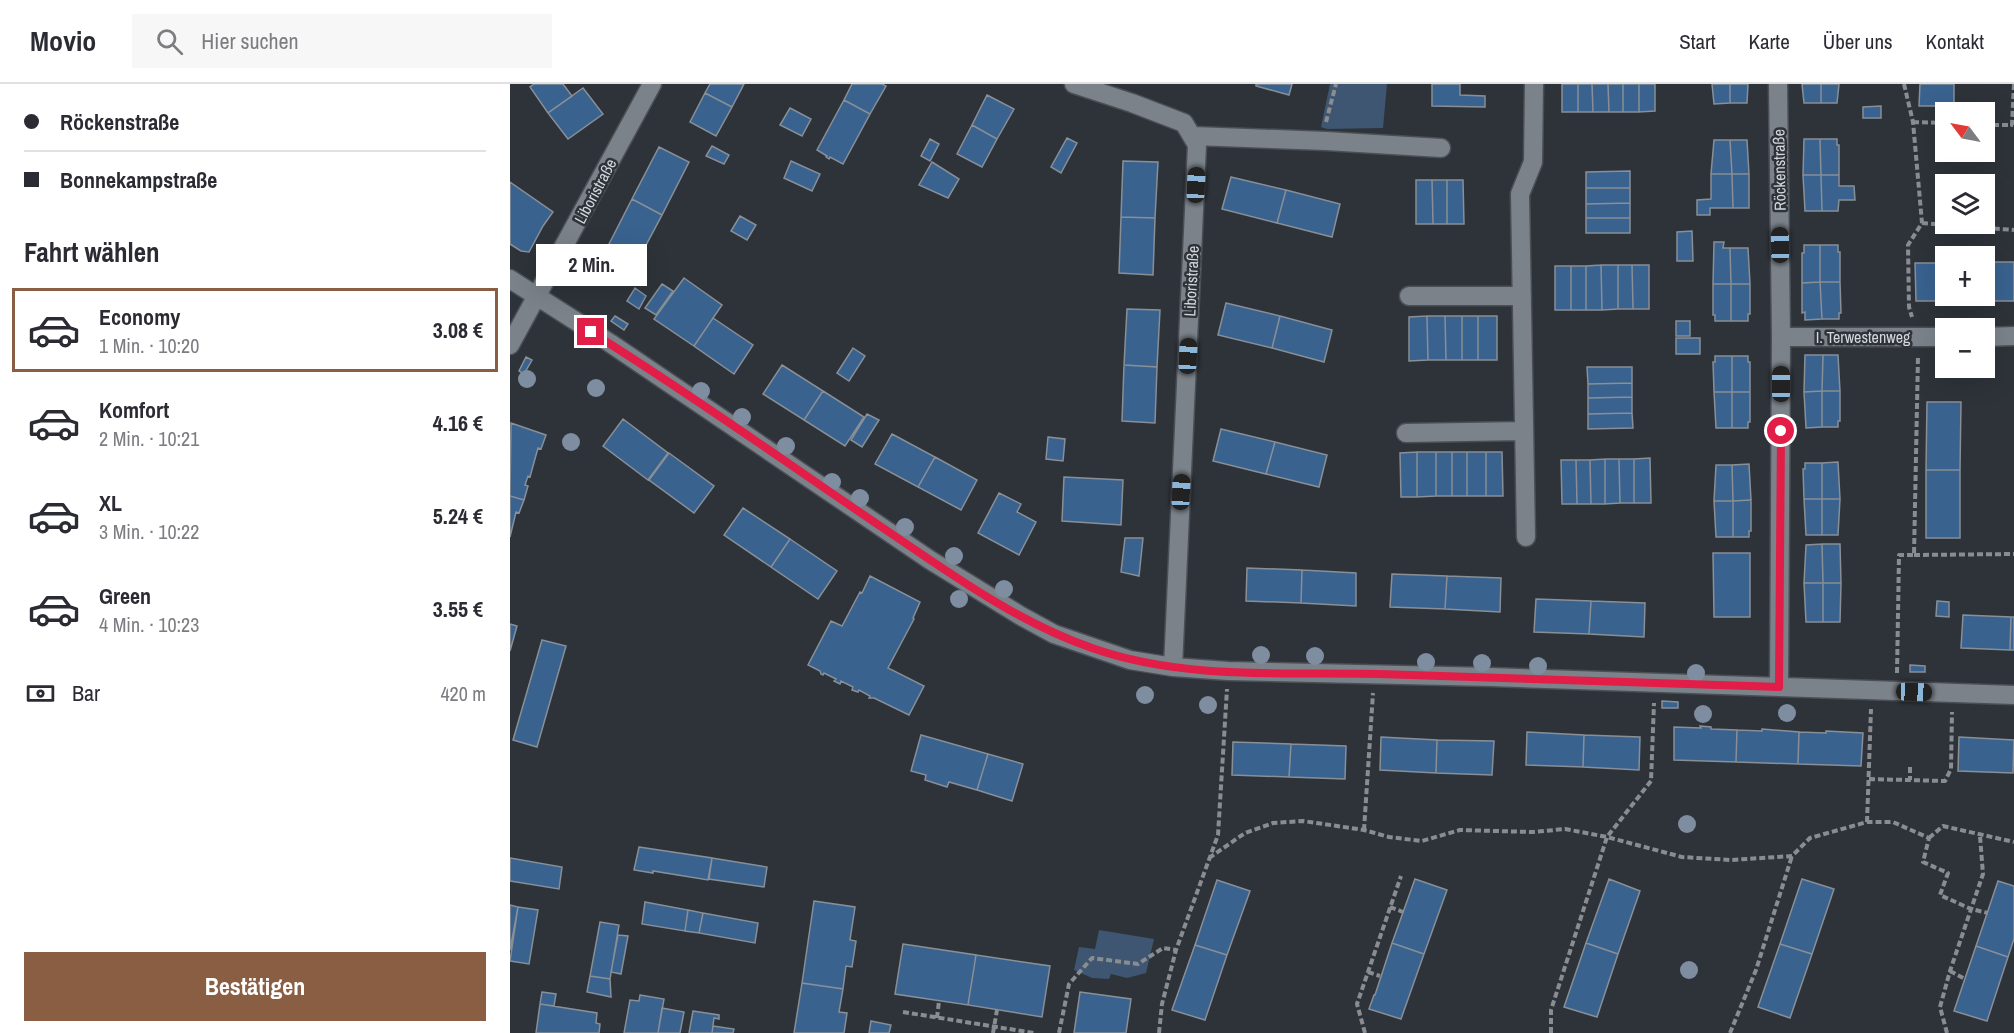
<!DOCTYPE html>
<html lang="de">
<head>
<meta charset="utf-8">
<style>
	body { margin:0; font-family:"Archivo Narrow",sans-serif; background:#f7f7f7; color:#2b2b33; height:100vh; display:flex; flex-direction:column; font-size:22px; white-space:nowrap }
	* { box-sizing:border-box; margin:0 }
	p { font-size:20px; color:#7c7c81 }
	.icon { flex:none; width:33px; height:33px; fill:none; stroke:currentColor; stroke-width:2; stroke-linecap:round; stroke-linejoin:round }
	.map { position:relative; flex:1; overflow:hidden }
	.side { display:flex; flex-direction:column; background:#fff; width:510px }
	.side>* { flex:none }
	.top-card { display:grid; align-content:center; height:132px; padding:0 24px; background:#fff }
	.needle { width:39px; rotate:302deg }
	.controls { position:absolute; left:1425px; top:18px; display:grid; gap:12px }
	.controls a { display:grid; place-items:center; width:60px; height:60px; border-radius:0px; background:#fff; box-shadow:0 6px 24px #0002; font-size:30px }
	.end { position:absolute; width:27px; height:27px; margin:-14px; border:8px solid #e11d48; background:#fff; box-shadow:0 0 0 3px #fff }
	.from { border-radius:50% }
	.bubble { position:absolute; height:42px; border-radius:0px; background:#fff; box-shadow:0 6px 24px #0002; font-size:20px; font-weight:700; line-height:42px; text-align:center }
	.car { position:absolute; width:18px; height:36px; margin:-18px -9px; border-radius:8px; box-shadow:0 0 4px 2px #0007; background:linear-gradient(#222 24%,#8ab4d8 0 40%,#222 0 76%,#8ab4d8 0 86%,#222 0) }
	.top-card b { display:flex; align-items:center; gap:21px; height:57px; font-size:22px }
	.top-card b+b { border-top:2px solid #e1e1e2 }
	.top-card i { width:15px; height:15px; background:#2b2b33 }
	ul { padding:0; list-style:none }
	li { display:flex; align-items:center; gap:18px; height:84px; margin:0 12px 9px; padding:0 12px; border:3px solid transparent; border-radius:0px }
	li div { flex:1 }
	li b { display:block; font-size:22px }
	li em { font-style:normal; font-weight:700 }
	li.on { border-color:#8a5e42 }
	li>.icon { width:54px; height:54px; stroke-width:1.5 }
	h2 { padding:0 24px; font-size:27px; line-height:72px }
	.pay { display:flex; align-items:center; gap:15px; height:66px; padding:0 24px; font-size:22px }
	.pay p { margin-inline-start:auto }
	.primary-button { display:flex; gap:12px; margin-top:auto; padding:12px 24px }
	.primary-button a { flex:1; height:69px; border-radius:0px; background:#8a5e42; color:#fff; font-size:24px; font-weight:700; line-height:69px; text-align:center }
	header { display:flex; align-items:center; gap:36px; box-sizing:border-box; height:84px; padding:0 30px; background:#fff; border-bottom:2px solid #e1e1e2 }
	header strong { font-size:28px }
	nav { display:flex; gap:33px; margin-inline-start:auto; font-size:21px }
	.search { width:420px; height:54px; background:#f7f7f7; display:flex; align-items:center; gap:15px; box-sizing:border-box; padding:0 21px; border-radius:0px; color:#7c7c81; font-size:22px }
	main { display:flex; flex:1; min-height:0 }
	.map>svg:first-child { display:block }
	.green { fill:#3e5671 }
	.building { fill:#39628f; stroke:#888f96; stroke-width:1.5 }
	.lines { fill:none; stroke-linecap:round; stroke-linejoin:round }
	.minor-casing { stroke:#4b4f55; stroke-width:21 }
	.path { stroke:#898d92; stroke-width:4; stroke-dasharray:6 3; stroke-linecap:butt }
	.minor { stroke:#7b828a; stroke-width:18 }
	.tree { fill:#7e8ea0 }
	.route { stroke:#e11d48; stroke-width:8 }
	.labels { text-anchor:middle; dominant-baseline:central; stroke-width:5; stroke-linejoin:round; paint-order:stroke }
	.street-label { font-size:16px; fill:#d3d6da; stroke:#2e333a }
</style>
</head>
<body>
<header>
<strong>Movio</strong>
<div class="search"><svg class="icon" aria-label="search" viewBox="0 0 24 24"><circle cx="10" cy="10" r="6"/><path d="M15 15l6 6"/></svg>Hier suchen</div>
<nav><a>Start</a><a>Karte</a><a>Über uns</a><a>Kontakt</a></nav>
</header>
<main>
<section class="side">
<div class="top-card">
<b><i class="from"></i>Röckenstraße</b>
<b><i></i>Bonnekampstraße</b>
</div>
<h2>Fahrt wählen</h2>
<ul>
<li class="on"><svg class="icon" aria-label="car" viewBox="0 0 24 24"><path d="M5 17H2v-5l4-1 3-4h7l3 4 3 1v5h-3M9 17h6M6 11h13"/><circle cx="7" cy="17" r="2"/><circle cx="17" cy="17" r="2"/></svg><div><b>Economy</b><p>1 Min. · 10:20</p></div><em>3.08 €</em></li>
<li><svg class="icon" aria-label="car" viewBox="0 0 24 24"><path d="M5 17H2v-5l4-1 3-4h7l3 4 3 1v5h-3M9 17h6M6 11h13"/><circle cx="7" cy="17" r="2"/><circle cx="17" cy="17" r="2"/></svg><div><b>Komfort</b><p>2 Min. · 10:21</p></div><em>4.16 €</em></li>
<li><svg class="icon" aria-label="car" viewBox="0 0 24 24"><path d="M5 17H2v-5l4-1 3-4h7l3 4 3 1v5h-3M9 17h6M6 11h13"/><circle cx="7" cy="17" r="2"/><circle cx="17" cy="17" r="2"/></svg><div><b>XL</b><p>3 Min. · 10:22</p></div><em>5.24 €</em></li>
<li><svg class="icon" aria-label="car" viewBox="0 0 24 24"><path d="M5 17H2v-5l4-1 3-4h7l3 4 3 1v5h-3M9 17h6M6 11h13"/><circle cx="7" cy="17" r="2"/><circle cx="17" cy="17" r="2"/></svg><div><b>Green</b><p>4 Min. · 10:23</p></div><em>3.55 €</em></li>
</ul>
<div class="pay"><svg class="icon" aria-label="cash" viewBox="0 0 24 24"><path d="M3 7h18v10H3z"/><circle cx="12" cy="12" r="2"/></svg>Bar<p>420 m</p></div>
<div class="primary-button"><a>Bestätigen</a></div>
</section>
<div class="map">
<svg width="1504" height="949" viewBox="0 0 1504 949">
	<rect width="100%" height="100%" fill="#2e333a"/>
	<!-- green -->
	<path class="green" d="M820,0h57l-4,44 -56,1 -6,-2z
		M589,846l55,9 -8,34 -19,5 -16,-4 -2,5 -17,-1 -18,-8 5,-23 16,2z"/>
	<!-- building -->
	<path class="building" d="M24,0h29l9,12 -24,17 -18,-26z
		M200,0h34l-12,23 -27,-14z
		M342,0h30l4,2 -16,28 -26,-14z
		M746,0h36l-3,11 -33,-9z
		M922,0h28v11l25,1v11l-53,-1z
		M1052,0h16v28h-16z
		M1068,0h14l1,28h-15z
		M1082,0h16l1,28h-16z
		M1098,0h15v28h-14z
		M1113,0h16v28h-16z
		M1129,0h16v27l-16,1z
		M1202,0h18v19l-16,1z
		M1220,0h18l-1,19h-17z
		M1292,0h19v19h-17z
		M1311,0h18l-2,19h-16z
		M1410,0h34v22h-35z
		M73,4l20,26 -35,25 -20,-26z
		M195,9l27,14 -16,29 -26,-14z
		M477,11l27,14 -17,30 -25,-14z
		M334,16l26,14 -27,50 -13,-7 -1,2 -3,-2 1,-1 -10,-6z
		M1371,22v12h-18v-11z
		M280,24l21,11 -9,17 -22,-11z
		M462,41l25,14 -15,28 -25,-13z
		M557,54l10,5 -16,30 -10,-6z
		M420,55l9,5 -9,17 -9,-5z
		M1294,55h16l1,36h-18z
		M1310,55h17v6h2v30h-18z
		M1204,56h16l2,34h-21z
		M1220,56h17l2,34h-17z
		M202,62l17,9 -5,9 -18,-8z
		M149,63l30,15 -27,53 -30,-16z
		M281,77l29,13 -8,17 -28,-13z
		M613,77l35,1 -3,56 -34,-1z
		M422,78l27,17 -11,19 -29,-13z
		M1120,87v17h-44v-16z
		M1201,90h21l1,34h-23v7h-13v-15l14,-1z
		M1222,90h17v34h-16z
		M1293,91h18l1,36h-17z
		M1311,91h18v11h15l1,14h-16l-1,11h-16z
		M721,93l55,13 -9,33 -55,-14z
		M906,96h16l1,44h-17z
		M922,96h15v44h-14z
		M937,96h16l1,44h-17z
		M0,98l43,30 -10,14 -14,26 -8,-1 -11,-7z
		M1076,104h44v15l-44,1z
		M776,106l54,14 -8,33 -55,-14z
		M122,115l30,16 -26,49 -29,-16z
		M1120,119v15h-44v-14z
		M230,132l16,9 -9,15 -16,-9z
		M611,133l34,1 -2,57 -34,-2z
		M1076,134h44v15h-44z
		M1182,147l1,30h-16v-29z
		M1204,158h10l-1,6h7l1,36h-18z
		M1294,161h16v37l-18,1v-30h2z
		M1310,161h18v7h2v30h-20z
		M1220,164h18l2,36h-19z
		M1483,178h21v39h-35v-5h5v-31h9z
		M1405,179h31v33h33v5h-63z
		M1091,181l1,45h-16v-44z
		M1091,181h17v44l-16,1z
		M1108,181h14l1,44h-15z
		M1122,181h17v44h-16z
		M1045,182h16v44h-16z
		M1061,182h15v44h-15z
		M174,194l38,27 -28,41 -40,-27z
		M1310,198l2,37 -17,1v-8l-3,1v-30z
		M1310,198h20l1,31h-2v6h-17z
		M152,200l11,7 -17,24 -11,-7z
		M1203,200h18v37h-16v-6h-2z
		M1221,200h19v30h-2v7h-17z
		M125,204l11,8 -7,13 -12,-8z
		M716,219l54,13 -8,32 -54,-13z
		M617,225l33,1 -3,57 -33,-2z
		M105,232l13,8 -4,6 -13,-9z
		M770,232l52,14 -8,32 -52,-14z
		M917,232l1,44 -19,1v-44z
		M917,232h18l1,44h-18z
		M935,232h17v44h-16z
		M952,232h16v44h-16z
		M968,232h19v44h-19z
		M203,234l40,27 -19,29 -40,-28z
		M1166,237h14v15h-14z
		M1166,254h24v16h-24z
		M343,264l12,8 -16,25 -12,-8z
		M1295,271h18l-1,36 -18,1z
		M1313,271h15l2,36h-18z
		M1205,272h17v36h-18l-1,-30h2z
		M1222,272h16v6h2v30h-18z
		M16,273l6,3 -8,14 -5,-3z
		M272,281l41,26 -19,29 -41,-26z
		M614,281l33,2 -2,56 -33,-2z
		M1077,283h45v16l-44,1z
		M1122,299v14l-44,1v-14z
		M313,307l41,26 -19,29 -41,-26z
		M1312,307v36l-16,1 -2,-36z
		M1312,307h18v30h-2v6h-16z
		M1204,308h18v36h-16z
		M1222,308h18v30h-2v6h-16z
		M1122,313v16l-44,1v-16z
		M1417,318h34l-1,68h-34z
		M1122,329l1,15 -45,1v-15z
		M357,330l12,6 -17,27 -11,-7z
		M113,335l45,34 -20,27 -45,-34z
		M1,339l35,12 -5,14 -3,-1 -8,29 -2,-1 -3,9 3,1 -4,14 -14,-4z
		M711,345l54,13 -9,32 -53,-13z
		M382,350l43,23 -17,30 -43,-23z
		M538,353l17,2 -2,22 -17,-2z
		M765,358l52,13 -8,32 -53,-13z
		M907,368v45h-16l-1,-44z
		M907,368h19v44l-19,1z
		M926,368h16v44h-16z
		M942,368h15v44h-15z
		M957,368h19v44h-19z
		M976,368h16l1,44h-17z
		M159,369l45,33 -20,27 -45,-33z
		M425,373l42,23 -16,30 -43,-23z
		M1140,374l1,45h-17v-44z
		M1095,375v45h-14l-1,-44z
		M1095,375h14l1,44 -15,1z
		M1109,375h15v44h-14z
		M1051,376h15l1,44h-15z
		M1066,376h14l1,44h-14z
		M1328,378l2,37h-18v-36z
		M1295,379h17v36h-18l-1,-30h2z
		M1239,380l2,36 -18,1 -1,-36z
		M1206,381h16l1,36h-19z
		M1416,386h34v68h-34z
		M554,393l59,3 -2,45 -59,-4z
		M489,409l22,11 -4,8 19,10 -17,33 -41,-22z
		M0,412l14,4 -5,13 -3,-1 -6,25z
		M1294,415h18v36h-16z
		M1312,415h18l-2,36h-16z
		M1241,416v31h-2v6h-16v-36z
		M1204,417h19v36h-17z
		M233,424l47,31 -19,28 -47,-32z
		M615,454h18l-4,38 -18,-4z
		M280,455l47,32 -19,28 -47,-32z
		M1312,460l1,39h-19l2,-38z
		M1312,460h18l1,39h-18z
		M1203,469h37v64h-36z
		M737,484l55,2 -1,33 -55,-2z
		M792,486l54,3v33l-55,-3z
		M882,490l55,2 -2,33 -55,-2z
		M360,492l50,26 -7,16 1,1 -26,49 36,18 -15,29 -35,-17h-5l1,-2 -11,-6 -1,2 -6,-2 1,-3 -12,-6 -1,3 -6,-3 2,-2 -12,-6 -1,2 -2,-1 -1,-3 -12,-6 23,-44 11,5 18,-34 2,1z
		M937,492l54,2 -1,34 -55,-3z
		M1294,499h19v39h-17z
		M1313,499h18l-1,39h-17z
		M1026,515l55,2 -2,33 -55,-2z
		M1081,517l54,2 -1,34 -55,-3z
		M1427,517l12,1v15l-13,-1z
		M1453,531l48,2 -1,33 -49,-2z
		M1501,533h3v33h-4z
		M0,540l7,2 -7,25z
		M32,556l24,6 -29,101 -24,-7z
		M1400,581l15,1v6h-15z
		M1152,617l16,1v6h-16z
		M1190,642l11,1v2l26,1 -1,32 -62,-2v-33l27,1z
		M1252,645l37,3 -1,32 -62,-2 1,-32 25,1z
		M1316,647l37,2 -2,33 -63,-2 1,-32 27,1z
		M1017,648l57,3 -1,32 -57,-2z
		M411,651l67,19 -11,36 -28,-8 -2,5 -22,-7 1,-5 -15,-4z
		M1074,651l56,2 -1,33 -56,-3z
		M871,653l56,3 -1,33 -56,-3z
		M1449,653l55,3 -1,33 -55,-2z
		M927,656l57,1 -2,34 -56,-2z
		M723,658l58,2 -2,33 -57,-2z
		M781,660l55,2 -1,33 -56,-2z
		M478,670l35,10 -11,37 -35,-11z
		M129,763l73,11 -4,22 -55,-9v2l-19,-3z
		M0,774l52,9 -3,22 -49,-8z
		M202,774l55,9 -3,20 -55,-8z
		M905,795l32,11 -23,64 -32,-11z
		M1099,795l31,12 -22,63 -32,-11z
		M1292,795l32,10 -22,65 -32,-10z
		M707,796l33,11 -23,64 -32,-10z
		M1488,797l16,5v53l-6,18 -32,-11z
		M304,817l41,6 -5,33 6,1 -4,26 -6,-1 -3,23 -41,-6z
		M135,818l43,8 -3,21 -43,-7z
		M0,821l8,2 -8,43z
		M8,823l20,3 -9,54 -19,-3z
		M178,826l15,3 -4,20 -14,-2z
		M193,829l55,10 -3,20 -56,-10z
		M90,838l19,3 -9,54 -20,-3z
		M108,851l10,1 -7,38 -10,-2z
		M882,859l32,11 -23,65 -32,-10 5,-14h1z
		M1076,859l32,11 -21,63 -33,-10z
		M393,860l73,11 -8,50 -73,-11z
		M1270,860l32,10 -22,64 -32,-11z
		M685,861l32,10 -22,65 -33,-10z
		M1466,862l32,11 -21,64 -33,-10z
		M466,871l74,11 -8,51 -74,-12z
		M80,892l20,3 1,18 -24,-5z
		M292,899l41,6 -4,23 8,1 -3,20h-50z
		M32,908l14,2 -2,12 -14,-2z
		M570,908l51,7 -5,34h-52z
		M130,911l24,4 -6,34h-34l6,-33 9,1z
		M30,920l57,9 -1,10 4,1 -1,9h-63z
		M152,924l22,4 -4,21h-22z
		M183,927l26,4v4l-5,-1 -2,15h-23z
		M361,937l20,4 -2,8h-20z
		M203,942l21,3 -1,4h-21z"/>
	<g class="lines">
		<defs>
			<path id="minor" d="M564,0l58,19 52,20 13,22 -24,522
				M1268,0l3,253 -2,350
				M684,52l132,5 115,7
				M0,195l100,64 320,217 91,56 33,18 76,26 43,7 55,4 263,6 523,18
				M899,212h113
				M1271,253h165
				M1474,253l30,-1
				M0,261l142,-261
				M896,349l117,-2
				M1016,453l-6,-343 13,-32 1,-78"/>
		</defs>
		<!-- minor casing -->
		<use href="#minor" class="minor-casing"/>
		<!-- path -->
		<path class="path" d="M1394,0l9,38 9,101 -14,22 1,62 3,10
			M1504,0l-2,41 2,3
			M816,38l10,-38
			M1403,38l33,1
			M1474,41h29
			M1412,139l92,7
			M1404,471l100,-1
			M1387,589l2,-118h15l4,-199
			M1400,683v13
			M1359,695l76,2 6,-12 1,-57
			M1357,738l4,-113
			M854,746l9,-137
			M1419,754l14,-12 71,16
			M699,774l36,-25 28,-10 30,-2 61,9 25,7 33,4 38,-11 73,2 32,-3 42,8 75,20 49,3 61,-4 18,-18 57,-16h26l36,16 -6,24 25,11 -8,22 31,14 17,4
			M880,823l13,5
			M1440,887l15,8
			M858,888l12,4
			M393,928l131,21
			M427,934l2,-17
			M483,949l4,-23
			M549,949l10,-49 23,-26 46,6 25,-16 13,2
			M649,949l3,-29 14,-54 42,-115 9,-146
			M855,949l-8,-29 44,-128
			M1041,949v-23l56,-173 44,-56 3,-78
			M1220,949l26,-63 36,-114
			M1437,949l-7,-26 10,-36 33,-97 -3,-38"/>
		<!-- minor -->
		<use href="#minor" class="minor"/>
	</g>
	<!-- trees -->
	<g class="tree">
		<circle cx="17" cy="295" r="9"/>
		<circle cx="86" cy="304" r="9"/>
		<circle cx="191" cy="307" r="9"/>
		<circle cx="232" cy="333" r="9"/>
		<circle cx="61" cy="358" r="9"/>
		<circle cx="276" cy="362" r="9"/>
		<circle cx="322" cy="398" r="9"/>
		<circle cx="350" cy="414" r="9"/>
		<circle cx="395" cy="443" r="9"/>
		<circle cx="444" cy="472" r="9"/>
		<circle cx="494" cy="505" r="9"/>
		<circle cx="449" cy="515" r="9"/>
		<circle cx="751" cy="571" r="9"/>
		<circle cx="805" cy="572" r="9"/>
		<circle cx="916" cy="578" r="9"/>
		<circle cx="972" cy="579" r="9"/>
		<circle cx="1028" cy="582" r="9"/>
		<circle cx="1186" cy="589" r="9"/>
		<circle cx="635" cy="611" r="9"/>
		<circle cx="698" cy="621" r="9"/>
		<circle cx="1277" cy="629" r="9"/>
		<circle cx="1193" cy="630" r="9"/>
		<circle cx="1177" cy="740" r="9"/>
		<circle cx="1179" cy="886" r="9"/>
	</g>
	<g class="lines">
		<!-- route -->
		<path class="route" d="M81,248c100,62 197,132 295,198 65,44 131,92 206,118 90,32 193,24 287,26 134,4 267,8 400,13l2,-256"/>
	</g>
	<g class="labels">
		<!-- street labels -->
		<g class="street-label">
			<text transform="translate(1269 86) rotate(-91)">Röckenstraße</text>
			<text transform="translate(85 107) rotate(-62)">Liboristraße</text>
			<text transform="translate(681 197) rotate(-87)">Liboristraße</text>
			<text x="1353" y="253">I. Terwestenweg</text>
		</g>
	</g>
</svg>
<div class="controls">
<a><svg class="needle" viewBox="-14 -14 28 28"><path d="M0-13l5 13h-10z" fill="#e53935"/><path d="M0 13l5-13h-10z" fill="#7c7c81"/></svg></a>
<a><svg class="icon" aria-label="layers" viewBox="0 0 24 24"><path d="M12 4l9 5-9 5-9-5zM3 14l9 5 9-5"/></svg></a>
<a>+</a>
<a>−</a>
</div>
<i class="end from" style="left:1271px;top:347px"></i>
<i class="end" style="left:81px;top:248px"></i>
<div class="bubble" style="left:26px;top:160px;width:111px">2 Min.</div>
<i class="car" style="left:686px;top:101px;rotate:3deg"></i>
<i class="car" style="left:1270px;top:161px;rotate:359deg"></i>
<i class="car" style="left:678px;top:272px;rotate:3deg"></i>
<i class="car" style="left:1271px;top:300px;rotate:0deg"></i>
<i class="car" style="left:671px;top:408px;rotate:3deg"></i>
<i class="car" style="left:1404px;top:608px;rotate:92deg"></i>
</div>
</main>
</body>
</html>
